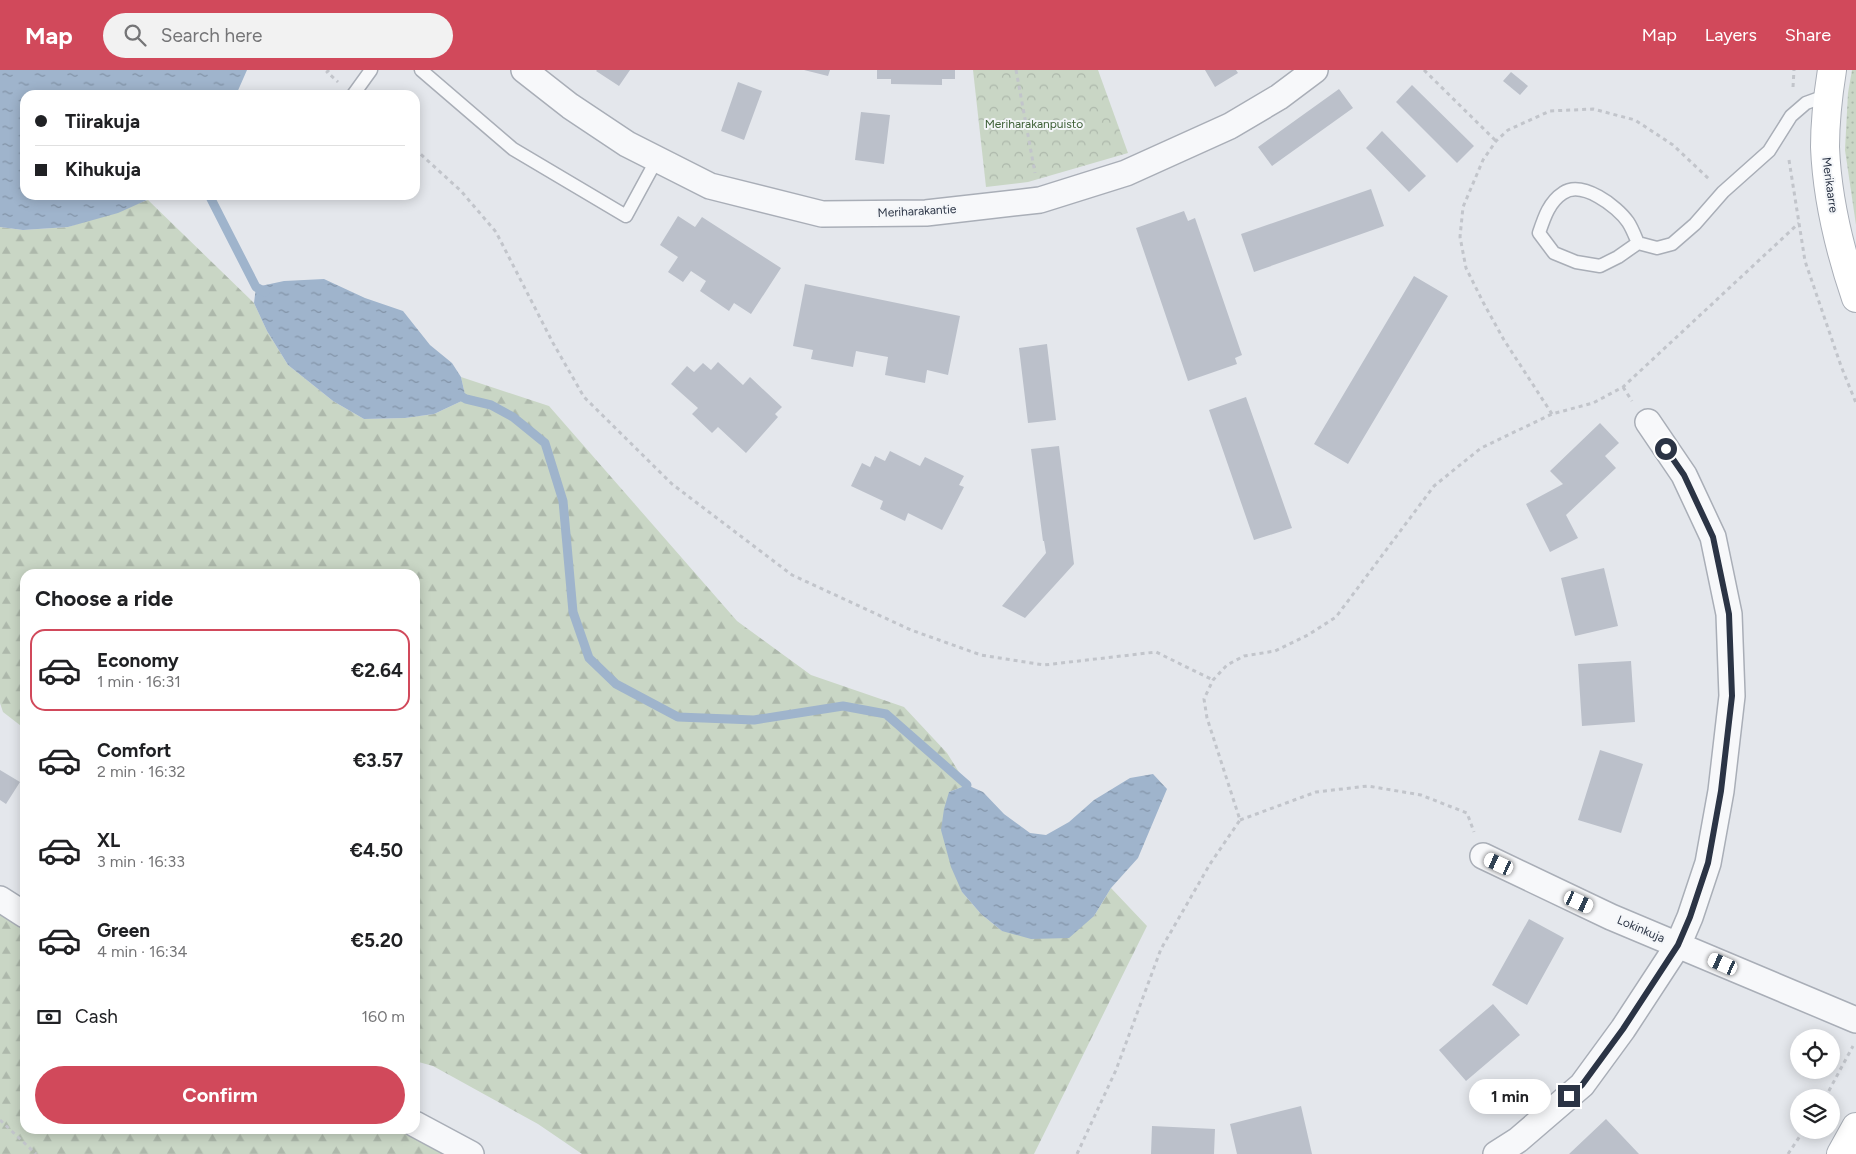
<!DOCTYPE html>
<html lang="en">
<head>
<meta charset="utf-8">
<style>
	body { margin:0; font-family:Figtree,sans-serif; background:#f2f2f2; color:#202124; height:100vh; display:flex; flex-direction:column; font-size:19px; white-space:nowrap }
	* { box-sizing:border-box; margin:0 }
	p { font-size:16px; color:#757577 }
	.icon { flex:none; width:28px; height:28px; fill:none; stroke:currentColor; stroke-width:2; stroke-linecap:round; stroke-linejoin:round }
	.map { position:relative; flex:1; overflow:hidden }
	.sheet { position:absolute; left:20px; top:499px; width:400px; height:565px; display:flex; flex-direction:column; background:#fff; border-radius:15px; box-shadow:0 2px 12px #0003 }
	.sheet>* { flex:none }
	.guide { position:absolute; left:20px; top:20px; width:400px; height:110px; border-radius:15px; box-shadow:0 2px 12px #0003; display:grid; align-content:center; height:110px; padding:0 15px; background:#fff }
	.fabs { position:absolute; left:1790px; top:959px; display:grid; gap:10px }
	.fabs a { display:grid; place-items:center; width:50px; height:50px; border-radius:50%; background:#fff; box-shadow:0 2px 12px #0003; font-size:25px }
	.end { position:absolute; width:22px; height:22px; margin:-11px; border:6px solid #2b3445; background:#fff; box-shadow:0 0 0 2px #fff }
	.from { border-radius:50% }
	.bubble { position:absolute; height:35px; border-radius:18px; background:#fff; box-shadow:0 2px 12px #0003; font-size:16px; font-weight:700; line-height:35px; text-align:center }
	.car { position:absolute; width:15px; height:30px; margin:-15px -8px; border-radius:6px; box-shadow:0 0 4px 1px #0007; background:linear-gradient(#fff 24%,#345 0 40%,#fff 0 76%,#345 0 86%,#fff 0) }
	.guide b { display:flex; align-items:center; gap:18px; height:48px; font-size:19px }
	.guide b+b { border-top:1px solid #e0e0e0 }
	.guide i { width:12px; height:12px; background:#202124 }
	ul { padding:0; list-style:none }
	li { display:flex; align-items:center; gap:15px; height:82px; margin:0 10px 8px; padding:0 5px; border:2px solid transparent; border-radius:15px }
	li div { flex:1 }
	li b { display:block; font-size:19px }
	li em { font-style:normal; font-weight:700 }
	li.on { border-color:#d1495b }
	li>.icon { width:45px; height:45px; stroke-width:1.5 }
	h2 { padding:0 15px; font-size:22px; line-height:60px }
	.pay { display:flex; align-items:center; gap:12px; height:55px; padding:0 15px; font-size:19px }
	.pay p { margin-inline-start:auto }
	.action { display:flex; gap:10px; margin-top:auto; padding:10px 15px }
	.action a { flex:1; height:58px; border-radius:30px; background:#d1495b; color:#fff; font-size:20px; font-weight:700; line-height:58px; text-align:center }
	header { display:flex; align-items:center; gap:30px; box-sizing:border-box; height:70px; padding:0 25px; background:#d1495b; color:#fff }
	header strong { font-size:24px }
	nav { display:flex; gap:28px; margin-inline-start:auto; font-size:18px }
	.search { width:350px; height:45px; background:#f2f2f2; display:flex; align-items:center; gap:12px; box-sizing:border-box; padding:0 18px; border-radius:28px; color:#757577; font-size:19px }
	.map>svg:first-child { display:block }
	.grass { fill:url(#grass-dots) }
	.forest { fill:url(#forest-firs) }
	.park { fill:url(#park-crowns) }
	.water { fill:url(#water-ripples) }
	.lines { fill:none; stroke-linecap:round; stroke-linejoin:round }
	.stream { stroke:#9fb4cc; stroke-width:9 }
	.building { fill:#bbc0ca }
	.lane-casing { stroke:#a9aeb7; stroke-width:15 }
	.street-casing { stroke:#a9aeb7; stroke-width:28 }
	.secondary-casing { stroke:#a9aeb7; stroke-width:30 }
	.path { stroke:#c2c5cb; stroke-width:3; stroke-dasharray:4 4; stroke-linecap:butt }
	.lane { stroke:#f7f8fa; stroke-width:12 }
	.street { stroke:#f7f8fa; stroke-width:25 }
	.secondary { stroke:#fff; stroke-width:28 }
	.route { stroke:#2b3445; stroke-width:6 }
	.labels { text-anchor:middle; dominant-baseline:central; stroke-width:4; stroke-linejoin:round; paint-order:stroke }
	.park-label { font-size:12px; fill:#3f6138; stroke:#f4f6f9 }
	.street-label { font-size:12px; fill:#2b3445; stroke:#f4f6f9 }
</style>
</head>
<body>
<header>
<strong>Map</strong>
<div class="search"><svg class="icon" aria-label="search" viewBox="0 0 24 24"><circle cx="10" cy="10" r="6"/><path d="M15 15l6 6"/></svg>Search here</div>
<nav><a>Map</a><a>Layers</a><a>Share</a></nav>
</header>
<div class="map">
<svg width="1856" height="1084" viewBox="0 0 1856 1084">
	<defs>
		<pattern id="grass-dots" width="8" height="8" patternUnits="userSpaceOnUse" patternTransform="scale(1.25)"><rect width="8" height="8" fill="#c9d6c5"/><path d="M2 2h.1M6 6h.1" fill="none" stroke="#adb8ab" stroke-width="1.8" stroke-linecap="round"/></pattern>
		<pattern id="forest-firs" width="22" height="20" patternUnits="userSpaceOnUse" patternTransform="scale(1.25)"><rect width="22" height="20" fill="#c9d6c5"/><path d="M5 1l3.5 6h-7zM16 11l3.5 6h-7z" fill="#adb8ab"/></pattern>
		<pattern id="park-crowns" width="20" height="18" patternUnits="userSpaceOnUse" patternTransform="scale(1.25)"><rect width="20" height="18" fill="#c9d6c5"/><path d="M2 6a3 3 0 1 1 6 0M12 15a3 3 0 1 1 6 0" fill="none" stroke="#adb8ab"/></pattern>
		<pattern id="water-ripples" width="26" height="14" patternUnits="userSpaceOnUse" patternTransform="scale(1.25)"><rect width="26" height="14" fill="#9fb4cc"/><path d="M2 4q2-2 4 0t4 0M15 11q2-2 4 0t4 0" fill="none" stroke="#8293a7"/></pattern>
	</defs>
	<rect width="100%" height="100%" fill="#e4e7ec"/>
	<!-- grass -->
	<path class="grass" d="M1852,0h4v155l-11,-75 3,-57z"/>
	<!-- forest -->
	<path class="forest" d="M148,130l106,103 13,28 21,34 45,36 31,18 41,-1 29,-4 32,-15 -5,-22 88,29 188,215 74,54 93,32 43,46 20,32 -18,7 13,100 19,22 21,17 92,-15 17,-28 36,38 -113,228h-452l-44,-30 -105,-58 -18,-5v-487h-390v155l-22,-17 -3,-9v-476l23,3 45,-3z
		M0,829l25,16v214h390l56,25h-471z"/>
	<!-- park -->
	<path class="park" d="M973,0h125l30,83 -100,29 -42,5z"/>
	<!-- water -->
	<path class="water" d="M0,0h247l-11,25h-211v100h133l-40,18 -50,14 -45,3 -23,-3z
		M324,209l41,19 38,13 27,34 22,18 9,14 5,22 -32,15 -29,4 -41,1 -31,-18 -45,-36 -21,-34 -13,-28 2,-16 28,-6z
		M1153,704l14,15 -29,69 -27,30 -17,28 -25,22 -38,1 -29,-8 -21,-17 -19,-22 -11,-25 -10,-37 3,-21 5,-17 18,-7 16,7 21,22 26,19 16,2 23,-13 25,-22 36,-22z"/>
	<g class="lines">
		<!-- stream -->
		<path class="stream" d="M209,125l47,92 9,5
			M455,323l11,6 25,6 22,12 32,26 18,58 10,111 16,46 27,26 62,33 76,3 89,-14 43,8 81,71"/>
	</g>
	<!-- building -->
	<path class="building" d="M597,0h33l-11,16 -23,-15z
		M804,0h26l-2,6z
		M877,0h78v9h-13v6l-51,-1v-5h-14z
		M1205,0h31l2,3 -23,14z
		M1511,2l17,14 -8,9 -17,-14z
		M738,12l24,9 -18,49 -23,-9z
		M1412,15l62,61 -17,17 -61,-61z
		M1339,19l14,19 -81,58 -14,-19z
		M861,42l29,3 -6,49 -29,-4z
		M1382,61l44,45 -17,16 -43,-44z
		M1371,119l13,37 -130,46 -13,-38z
		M1184,141l4,10 7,-3 47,137 -7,3 2,6 -49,17 -52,-153z
		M678,146l17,11 7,-10 79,51 -30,46 -17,-11 -5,8 -29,-20 6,-10 -15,-10 -8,11 -15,-10 10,-15 -18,-12z
		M1414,206l34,20 -100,168 -34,-20z
		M805,214l155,32 -12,59 -21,-5 -2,13 -40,-8 3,-18 -32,-6 -3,16 -42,-8 2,-9 -20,-4z
		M1047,274l9,76 -28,3 -9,-75z
		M718,292l25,23 7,-8 32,30 -7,7 3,3 -32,36 -28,-26 -6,6 -20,-19 6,-6 -27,-24 16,-18 7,6 9,-9 8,7z
		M1246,327l46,131 -38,12 -45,-130z
		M1600,353l19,20 -14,13 11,12 -50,47 12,23 -28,14 -24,-48 37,-20 -13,-13z
		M1059,376l15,118 -49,54 -23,-12 44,-53 -2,-12h-1l-12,-92z
		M890,381l30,15 5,-9 39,19 -5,9 5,2 -22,43 -34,-17 -3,8 -25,-12 3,-8 -32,-15 11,-23 8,4 5,-11 10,5z
		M1604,498l14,58 -43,10 -14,-58z
		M1631,591l4,61 -53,4 -4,-62z
		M1600,680l43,14 -22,69 -43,-13z
		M0,700l20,12 -14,22 -6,-4z
		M1529,849l35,19 -37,67 -35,-20z
		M1493,934l27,31 -54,46 -27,-31z
		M1301,1036l11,48h-75l-7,-30z
		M1606,1049l33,35h-70z
		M1152,1056l63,3 -1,25h-63z"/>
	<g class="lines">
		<defs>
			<path id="lane" d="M421,0l92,79 113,67 31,-57
				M353,25l18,-25
				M1638,173l-20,14 -18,9 -24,-4 -22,-9 -15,-20c5,-15 10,-31 24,-40 19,-13 54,13 65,29 4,6 7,14 10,21l19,5 15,-4 23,-20 28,-32 46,-41 22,-35 15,-13 22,-8"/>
			<path id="street" d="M524,0l46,36 57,38 83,42 112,28 104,-1 114,-13 86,-27 104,-47 49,-29 36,-27
				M1483,786l128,61 245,103
				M0,829l25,16
				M415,1054l56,30
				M1496,1084l22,-14 64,-55 41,-56 55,-84 12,-28 18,-54 13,-72 11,-95 -3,-82 -16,-77 -29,-62 -36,-53"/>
			<path id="secondary" d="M1832,0c-4,25 -7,51 -7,77 2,50 15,104 31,151
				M1841,1084l15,-27"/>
		</defs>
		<!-- lane casing -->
		<use href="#lane" class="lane-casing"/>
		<!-- street casing -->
		<use href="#street" class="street-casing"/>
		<!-- secondary casing -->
		<use href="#secondary" class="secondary-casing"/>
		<!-- path -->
		<path class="path" d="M329,0l-2,2 11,10
			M1016,0l19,103
			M1424,0l72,71
			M1793,17l1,-17
			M415,79l46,42 35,41 57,111 31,54 88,87 120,91 119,55 70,25 63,10 112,-13 57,28
			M1789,90l16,101 36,105 15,37
			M1623,317l9,14
			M1552,344l-48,-74 -21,-38 -17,-34 -6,-31 3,-30 20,-47 13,-19 12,-11 42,-19 43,-2 42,11 38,25 36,34
			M1240,750l76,-28 52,-6 53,9 46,18 7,19
			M1825,1028l28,-52
			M0,1050l36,34
			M1077,1084l39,-84 45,-121 49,-85 30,-44 -33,-102 -3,-19 9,-19 14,-15 17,-9 31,-5 33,-16 28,-18 98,-131 47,-38 71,-34 41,-11 30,-16 176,-164
			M1788,1084l16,-24"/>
		<!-- lane -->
		<use href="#lane" class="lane"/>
		<!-- street -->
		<use href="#street" class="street"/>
		<!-- secondary -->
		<use href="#secondary" class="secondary"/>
	</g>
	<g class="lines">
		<!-- route -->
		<path class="route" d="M1569,1026l13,-11 41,-56 55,-84 12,-28 18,-54 13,-72 11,-95 -3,-82 -16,-77 -29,-62 -18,-26"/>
	</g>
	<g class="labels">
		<!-- park labels -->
		<g class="park-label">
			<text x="1034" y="54">Meriharakanpuisto</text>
		</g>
		<!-- street labels -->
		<g class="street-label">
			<text transform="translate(1830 115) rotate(82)">Merikaarre</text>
			<text transform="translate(917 141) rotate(-3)">Meriharakantie</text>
			<text transform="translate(1641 859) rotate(23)">Lokinkuja</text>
		</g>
	</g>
</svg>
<div class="fabs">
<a><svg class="icon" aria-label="locate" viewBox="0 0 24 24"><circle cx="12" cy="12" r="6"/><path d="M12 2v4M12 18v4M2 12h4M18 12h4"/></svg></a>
<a><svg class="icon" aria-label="layers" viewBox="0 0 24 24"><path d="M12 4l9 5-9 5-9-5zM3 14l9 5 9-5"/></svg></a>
</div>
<i class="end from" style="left:1666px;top:379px"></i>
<i class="end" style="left:1569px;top:1026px"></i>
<div class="bubble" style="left:1469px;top:1009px;width:82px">1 min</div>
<i class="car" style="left:1499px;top:794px;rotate:295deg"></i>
<i class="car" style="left:1579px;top:832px;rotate:115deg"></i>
<i class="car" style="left:1723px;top:894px;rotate:294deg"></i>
<div class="guide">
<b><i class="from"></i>Tiirakuja</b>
<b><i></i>Kihukuja</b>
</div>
<section class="sheet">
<h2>Choose a ride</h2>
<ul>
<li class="on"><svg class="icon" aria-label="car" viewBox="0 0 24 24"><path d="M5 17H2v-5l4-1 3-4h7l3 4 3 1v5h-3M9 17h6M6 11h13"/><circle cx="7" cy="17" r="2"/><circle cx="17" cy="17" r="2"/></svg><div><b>Economy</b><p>1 min · 16:31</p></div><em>€2.64</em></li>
<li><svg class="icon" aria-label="car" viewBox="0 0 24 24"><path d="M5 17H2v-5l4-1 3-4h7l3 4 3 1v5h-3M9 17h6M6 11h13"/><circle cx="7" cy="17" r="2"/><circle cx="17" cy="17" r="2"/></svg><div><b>Comfort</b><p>2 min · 16:32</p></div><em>€3.57</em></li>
<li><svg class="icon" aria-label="car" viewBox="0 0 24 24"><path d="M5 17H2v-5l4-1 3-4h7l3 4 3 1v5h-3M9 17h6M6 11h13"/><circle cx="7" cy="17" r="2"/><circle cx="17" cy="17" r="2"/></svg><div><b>XL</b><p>3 min · 16:33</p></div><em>€4.50</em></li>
<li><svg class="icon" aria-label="car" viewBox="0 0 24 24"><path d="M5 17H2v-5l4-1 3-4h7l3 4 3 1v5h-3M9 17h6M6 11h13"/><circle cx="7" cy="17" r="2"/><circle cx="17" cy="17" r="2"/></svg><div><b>Green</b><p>4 min · 16:34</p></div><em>€5.20</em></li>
</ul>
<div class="pay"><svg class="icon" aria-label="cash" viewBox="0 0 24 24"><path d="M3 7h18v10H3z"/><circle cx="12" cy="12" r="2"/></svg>Cash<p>160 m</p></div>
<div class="action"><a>Confirm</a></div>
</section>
</div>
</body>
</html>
